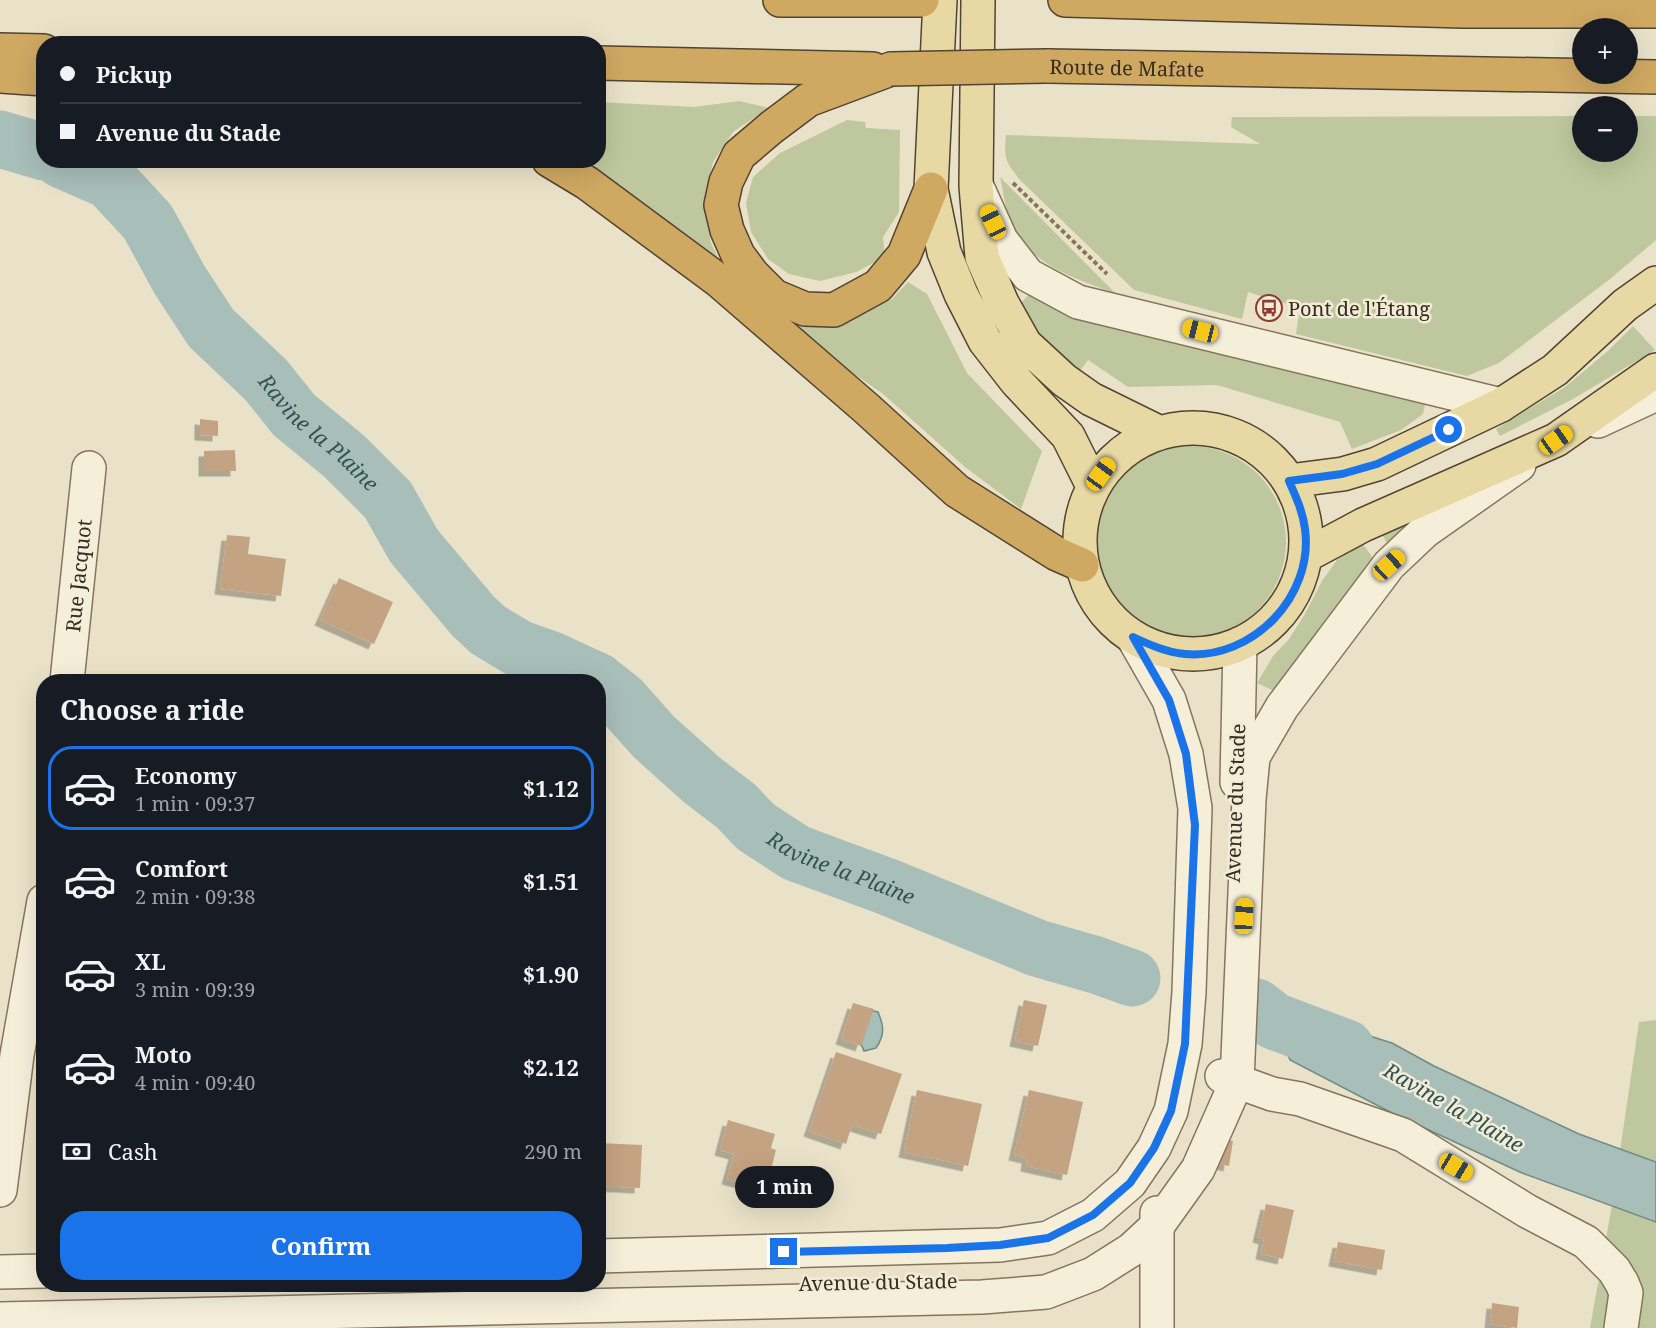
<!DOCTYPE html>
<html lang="en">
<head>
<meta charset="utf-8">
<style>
	body { margin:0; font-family:"Noto Serif",serif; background:#242831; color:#f1f3f6; height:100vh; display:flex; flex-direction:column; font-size:22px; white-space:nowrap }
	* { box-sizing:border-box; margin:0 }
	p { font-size:20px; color:#9ea1a6 }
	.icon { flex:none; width:33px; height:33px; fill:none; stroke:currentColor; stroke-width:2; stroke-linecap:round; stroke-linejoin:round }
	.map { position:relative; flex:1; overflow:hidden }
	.sheet { position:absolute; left:36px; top:674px; width:570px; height:618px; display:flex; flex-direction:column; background:#171b24; border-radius:24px; box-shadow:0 6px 24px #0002 }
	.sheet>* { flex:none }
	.banner { position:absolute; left:36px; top:36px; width:570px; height:132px; border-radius:24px; box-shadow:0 6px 24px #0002; display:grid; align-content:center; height:132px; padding:0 24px; background:#171b24 }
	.controls { position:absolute; left:1572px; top:18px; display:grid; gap:12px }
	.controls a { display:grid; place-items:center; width:66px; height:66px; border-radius:50%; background:#171b24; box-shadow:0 6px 24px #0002; font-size:30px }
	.end { position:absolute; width:27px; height:27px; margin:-14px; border:8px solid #1a73e8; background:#fff; box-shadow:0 0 0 3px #fff }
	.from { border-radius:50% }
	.bubble { position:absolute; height:42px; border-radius:21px; background:#171b24; box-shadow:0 6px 24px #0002; font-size:20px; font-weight:700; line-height:42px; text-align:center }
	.car { position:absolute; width:18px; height:36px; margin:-18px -9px; border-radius:8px; box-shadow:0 0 4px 2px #0007; background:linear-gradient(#f5c518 24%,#345 0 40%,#f5c518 0 76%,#345 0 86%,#f5c518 0) }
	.banner b { display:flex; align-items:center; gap:21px; height:57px; font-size:22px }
	.banner b+b { border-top:2px solid #363941 }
	.banner i { width:15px; height:15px; background:#f1f3f6 }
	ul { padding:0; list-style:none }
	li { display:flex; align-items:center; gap:18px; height:84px; margin:0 12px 9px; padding:0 12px; border:3px solid transparent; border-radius:24px }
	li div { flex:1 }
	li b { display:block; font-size:22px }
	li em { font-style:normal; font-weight:700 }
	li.on { border-color:#1a73e8 }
	li>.icon { width:54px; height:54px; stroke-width:1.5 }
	h2 { padding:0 24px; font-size:27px; line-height:72px }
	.pay { display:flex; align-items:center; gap:15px; height:66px; padding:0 24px; font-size:22px }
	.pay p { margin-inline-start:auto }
	.action { display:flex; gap:12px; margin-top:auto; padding:12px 24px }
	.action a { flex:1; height:69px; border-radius:24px; background:#1a73e8; color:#fff; font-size:24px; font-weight:700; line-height:69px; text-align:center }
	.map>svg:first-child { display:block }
	.green { fill:#bec79d }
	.water { fill:#a8beb9; stroke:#708c87; stroke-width:1.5 }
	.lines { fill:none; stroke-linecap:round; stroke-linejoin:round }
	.river { stroke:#a8beb9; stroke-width:57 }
	.building { fill:#c4a382; filter:url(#shadow) }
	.minor-casing { stroke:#84755f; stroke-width:36 }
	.major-casing { stroke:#524432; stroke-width:36 }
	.highway-casing { stroke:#524432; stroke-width:36 }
	.path { stroke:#84755f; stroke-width:4; stroke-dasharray:4.5 3; stroke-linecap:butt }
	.minor { stroke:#f5efda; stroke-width:33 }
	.major { stroke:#e8d9a4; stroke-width:33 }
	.highway { stroke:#cfa862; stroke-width:33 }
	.highway-bridge-casing { stroke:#524432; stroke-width:36; stroke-linecap:butt }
	.highway-bridge { stroke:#cfa862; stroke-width:33 }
	.route { stroke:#1a73e8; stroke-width:8 }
	.labels { text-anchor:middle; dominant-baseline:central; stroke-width:5; stroke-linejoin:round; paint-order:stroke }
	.street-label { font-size:20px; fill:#362d21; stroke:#f2ecd7 }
	.poi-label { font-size:20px; fill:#362d21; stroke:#f2ecd7; text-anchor:start }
	.water-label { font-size:21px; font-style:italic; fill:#325354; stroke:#f2ecd7 }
</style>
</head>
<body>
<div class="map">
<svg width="1656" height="1328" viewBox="0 0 1656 1328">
	<defs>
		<filter id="shadow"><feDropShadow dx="-5.5" dy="5.5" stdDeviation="0" flood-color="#0004"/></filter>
	</defs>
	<rect width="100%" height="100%" fill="#eae2c8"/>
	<!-- green -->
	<path class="green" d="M739,101l30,7 -36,24 -20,30 -8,38 6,43 8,17 -141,-99 20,-1 1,-58 95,5z
		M1582,116v36h46v-36h28v124l-46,39 -111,84 -32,13 -171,-42 4,-26 -52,-16 -6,27 -108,-29 -114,-110c-15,-19 -16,-21 -14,-45l254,9 -29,-17 1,-10z
		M847,120l18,2 1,6 34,2 -1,82 -16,25 2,20 -29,15 -36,9 -31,-7 -21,-15 -17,-27 -5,-29 7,-26 27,-24z
		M1000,177l116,117c-45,-18 -91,-29 -108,-80 -4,-12 -5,-25 -8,-37z
		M908,282l19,12 40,79 75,78 -21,58 -56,-42 -83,-74 -100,-68 4,-8 34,8 33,-7 39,-19z
		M1032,291l394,110 -3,13 -22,16 -49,19 -12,-27 -123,-37 -89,2 -40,-27 -9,12 -42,-40 -16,-29z
		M1633,326l22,24 -82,49 -73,37 -4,-7 69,-42 44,-37z
		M1094 542a96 96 0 1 1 192 0a96 96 0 1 1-192 0Z
		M1442,503l-51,46 -10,-16z
		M1361,542l16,21 -101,129 -19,-9 16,-27 16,-17 16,-25 17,-33 15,-21z
		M1656,1020v308h-66l22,-123 27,-183z"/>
	<!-- water -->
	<path class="water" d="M868,1010l10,2c6,14 7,23 -2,36l-12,3 -3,-7z
		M1309,1017l83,26 42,23 145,68 77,28v60l-134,-49 -130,-60 -102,-53 -16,-39z"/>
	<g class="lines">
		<!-- river -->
		<g class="river">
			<path d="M0,139l44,13"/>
			<path id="s1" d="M62,160l48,21 38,41 31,57 32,49 55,52 28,35 50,41 44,44 26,46 59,70 15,14 30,18 31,11 48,22"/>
			<path id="s2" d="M598,682l23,18 33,37 48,43 34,26 20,21 40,26 92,34 149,61 59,17 36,13"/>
			<path d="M1256,1007l18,14 72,27"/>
		</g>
	</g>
	<!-- building -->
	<path class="building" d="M200,419l18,2v15l-18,-1z
		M235,450l1,21h-32v-20z
		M227,535l23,2 -2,17 38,5 -5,37 -61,-7z
		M339,578l54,24 -19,42 -54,-24z
		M1024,1000l23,5 -9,41 -23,-5z
		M853,1003l21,6 -13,37 -20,-7z
		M836,1052l66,22 -21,60 -29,-9 -6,19 -37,-13z
		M917,1090l65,14 -14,62 -64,-14z
		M1029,1090l54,12 -16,73 -41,-9 1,-8 -13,-3z
		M728,1120l47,14 -4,14 5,2 -10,39 -39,-10 7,-25 -14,-4z
		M1216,1137l17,4 -4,25 -17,-4z
		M598,1143l44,2 -2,43 -42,-2z
		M1266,1204l28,6 -11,49 -22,-5 3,-15 -6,-2z
		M1338,1242l47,8 -3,20 -48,-9z
		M1492,1303l27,4 -2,21 -27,-4z"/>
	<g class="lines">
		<defs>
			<g id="minor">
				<path d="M978,189l23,51 27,35 50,27 423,103"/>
				<path d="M1598,421l58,-27"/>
				<path id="s3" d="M67,681l22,-213"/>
				<path d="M1237,782l3,-138"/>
				<path d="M1222,1076l50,18 28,5 103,36 124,76 59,31 28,28 8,13 4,10 -5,35"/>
				<path d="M0,1190l17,-135 27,-154"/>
				<path d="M1157,1213v115"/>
				<path d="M598,1256l402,-11 48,-7 45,-23 37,-32 24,-35 17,-37 14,-67 4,-52 6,-184 -9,-54 -17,-54 -36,-63"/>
				<path d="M0,1272l44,-1"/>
				<path d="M0,1319l982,-22 64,-5 47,-18 38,-24 27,-25 40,-56 39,-88 12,-282 4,-42 29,-50 107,-142 36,-34 94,-66"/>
			</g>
			<path id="major" d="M940,0l-9,189 13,63 17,42 24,47 32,41 51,54 25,50
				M978,0l-2,186 6,71 20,46 23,41 39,36 27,19 67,33
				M1080 541a113 113 0 1 1 226 0a113 113 0 1 1-226 0Z
				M1289,481l54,-7 34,-10 124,-59 54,-35 70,-65 31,-22
				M1305,556l58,-31 193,-85 100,-70"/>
			<g id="highway">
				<path d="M780,0h142"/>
				<path d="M1065,0l398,11h193"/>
				<path d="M0,50l44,1"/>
				<path d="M598,63l275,6"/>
				<path id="s4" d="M1047,66l609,11"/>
				<path d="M891,69l-83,31 -36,27 -33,28 -13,27 -5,23 6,25 11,25 15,20 21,21 31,13 29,1 44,-24 26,-31 27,-66"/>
				<path d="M0,76l44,3"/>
				<path d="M549,160l38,23 131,97 148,128 91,83 100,63 25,11"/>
			</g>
		</defs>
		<!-- minor casing -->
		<use href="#minor" class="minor-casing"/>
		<!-- major casing -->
		<use href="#major" class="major-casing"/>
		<!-- highway casing -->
		<use href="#highway" class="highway-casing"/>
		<!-- path -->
		<path class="path" d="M1013,183l94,91"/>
		<!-- minor -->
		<use href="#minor" class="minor"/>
		<!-- major -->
		<use href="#major" class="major"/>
		<!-- highway -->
		<use href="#highway" class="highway"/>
		<defs>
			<path id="highway-bridge" d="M891,69l156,-3"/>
		</defs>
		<!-- highway-bridge casing -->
		<use href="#highway-bridge" class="highway-bridge-casing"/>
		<!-- highway-bridge -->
		<use href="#highway-bridge" class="highway-bridge"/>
	</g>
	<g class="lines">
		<!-- route -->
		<path class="route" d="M784,1252l163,-4 53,-3 48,-7 45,-23 37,-32 24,-35 17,-37 14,-67 10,-219 -9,-71 -17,-54 -36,-63c17,8 33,15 52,17 68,6 129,-58 120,-125 -2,-17 -9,-32 -16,-48l53,-7 35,-10 72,-34"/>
	</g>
	<!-- icons -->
	<defs>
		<symbol id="bus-ring" viewBox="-11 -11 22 22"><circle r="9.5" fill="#f2ecd7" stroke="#8c3c35" stroke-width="1.5"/><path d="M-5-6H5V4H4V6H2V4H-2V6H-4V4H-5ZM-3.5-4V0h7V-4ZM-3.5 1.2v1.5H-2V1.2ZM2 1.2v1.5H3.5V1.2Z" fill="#8c3c35"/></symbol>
	</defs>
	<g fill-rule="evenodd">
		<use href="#bus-ring" x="1254" y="293" width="30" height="30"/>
	</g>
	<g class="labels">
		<!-- street labels -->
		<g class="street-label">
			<text stroke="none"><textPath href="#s4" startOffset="80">Route de Mafate</textPath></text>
			<text stroke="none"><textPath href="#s3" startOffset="106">Rue Jacquot</textPath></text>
			<text transform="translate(1235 803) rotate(-88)">Avenue du Stade</text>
			<text transform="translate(878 1282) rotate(-1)">Avenue du Stade</text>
		</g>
		<!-- poi labels -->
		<g class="poi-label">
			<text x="1288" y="308">Pont de l'Étang</text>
		</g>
		<!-- water labels -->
		<g class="water-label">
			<text stroke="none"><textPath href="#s1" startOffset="382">Ravine la Plaine</textPath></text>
			<text stroke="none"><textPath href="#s2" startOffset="310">Ravine la Plaine</textPath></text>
			<text transform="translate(1454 1107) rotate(30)">Ravine la Plaine</text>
		</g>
	</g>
</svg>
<div class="controls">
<a>+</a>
<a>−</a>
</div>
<i class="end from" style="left:1449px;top:430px"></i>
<i class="end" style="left:784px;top:1252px"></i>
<div class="bubble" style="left:735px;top:1166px;width:99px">1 min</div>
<i class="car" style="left:993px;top:222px;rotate:335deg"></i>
<i class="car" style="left:1200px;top:331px;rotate:284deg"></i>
<i class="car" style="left:1556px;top:440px;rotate:55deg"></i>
<i class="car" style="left:1101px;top:474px;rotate:36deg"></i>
<i class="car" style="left:1389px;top:565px;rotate:47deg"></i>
<i class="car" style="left:1244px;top:916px;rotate:3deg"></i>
<i class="car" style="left:1456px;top:1167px;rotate:121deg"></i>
<div class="banner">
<b><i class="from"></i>Pickup</b>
<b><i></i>Avenue du Stade</b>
</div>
<section class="sheet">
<h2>Choose a ride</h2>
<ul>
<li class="on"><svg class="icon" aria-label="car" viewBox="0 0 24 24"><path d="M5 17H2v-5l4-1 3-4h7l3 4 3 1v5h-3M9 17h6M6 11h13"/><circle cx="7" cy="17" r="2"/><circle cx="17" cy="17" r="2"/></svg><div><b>Economy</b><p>1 min · 09:37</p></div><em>$1.12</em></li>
<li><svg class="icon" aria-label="car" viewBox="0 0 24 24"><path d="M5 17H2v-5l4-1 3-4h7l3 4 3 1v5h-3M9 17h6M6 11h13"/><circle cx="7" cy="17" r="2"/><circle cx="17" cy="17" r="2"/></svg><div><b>Comfort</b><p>2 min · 09:38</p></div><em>$1.51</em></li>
<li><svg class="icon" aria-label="car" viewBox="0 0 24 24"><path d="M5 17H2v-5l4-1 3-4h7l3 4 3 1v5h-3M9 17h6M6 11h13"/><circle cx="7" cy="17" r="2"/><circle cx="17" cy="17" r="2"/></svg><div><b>XL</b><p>3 min · 09:39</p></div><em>$1.90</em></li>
<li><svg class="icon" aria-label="car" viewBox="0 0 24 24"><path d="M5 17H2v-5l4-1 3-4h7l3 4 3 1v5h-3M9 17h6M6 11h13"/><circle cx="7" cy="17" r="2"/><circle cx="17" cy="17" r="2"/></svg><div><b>Moto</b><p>4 min · 09:40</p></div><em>$2.12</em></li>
</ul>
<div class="pay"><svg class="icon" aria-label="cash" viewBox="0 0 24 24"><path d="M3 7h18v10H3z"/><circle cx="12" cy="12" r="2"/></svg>Cash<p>290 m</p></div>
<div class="action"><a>Confirm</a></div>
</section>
</div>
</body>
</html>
